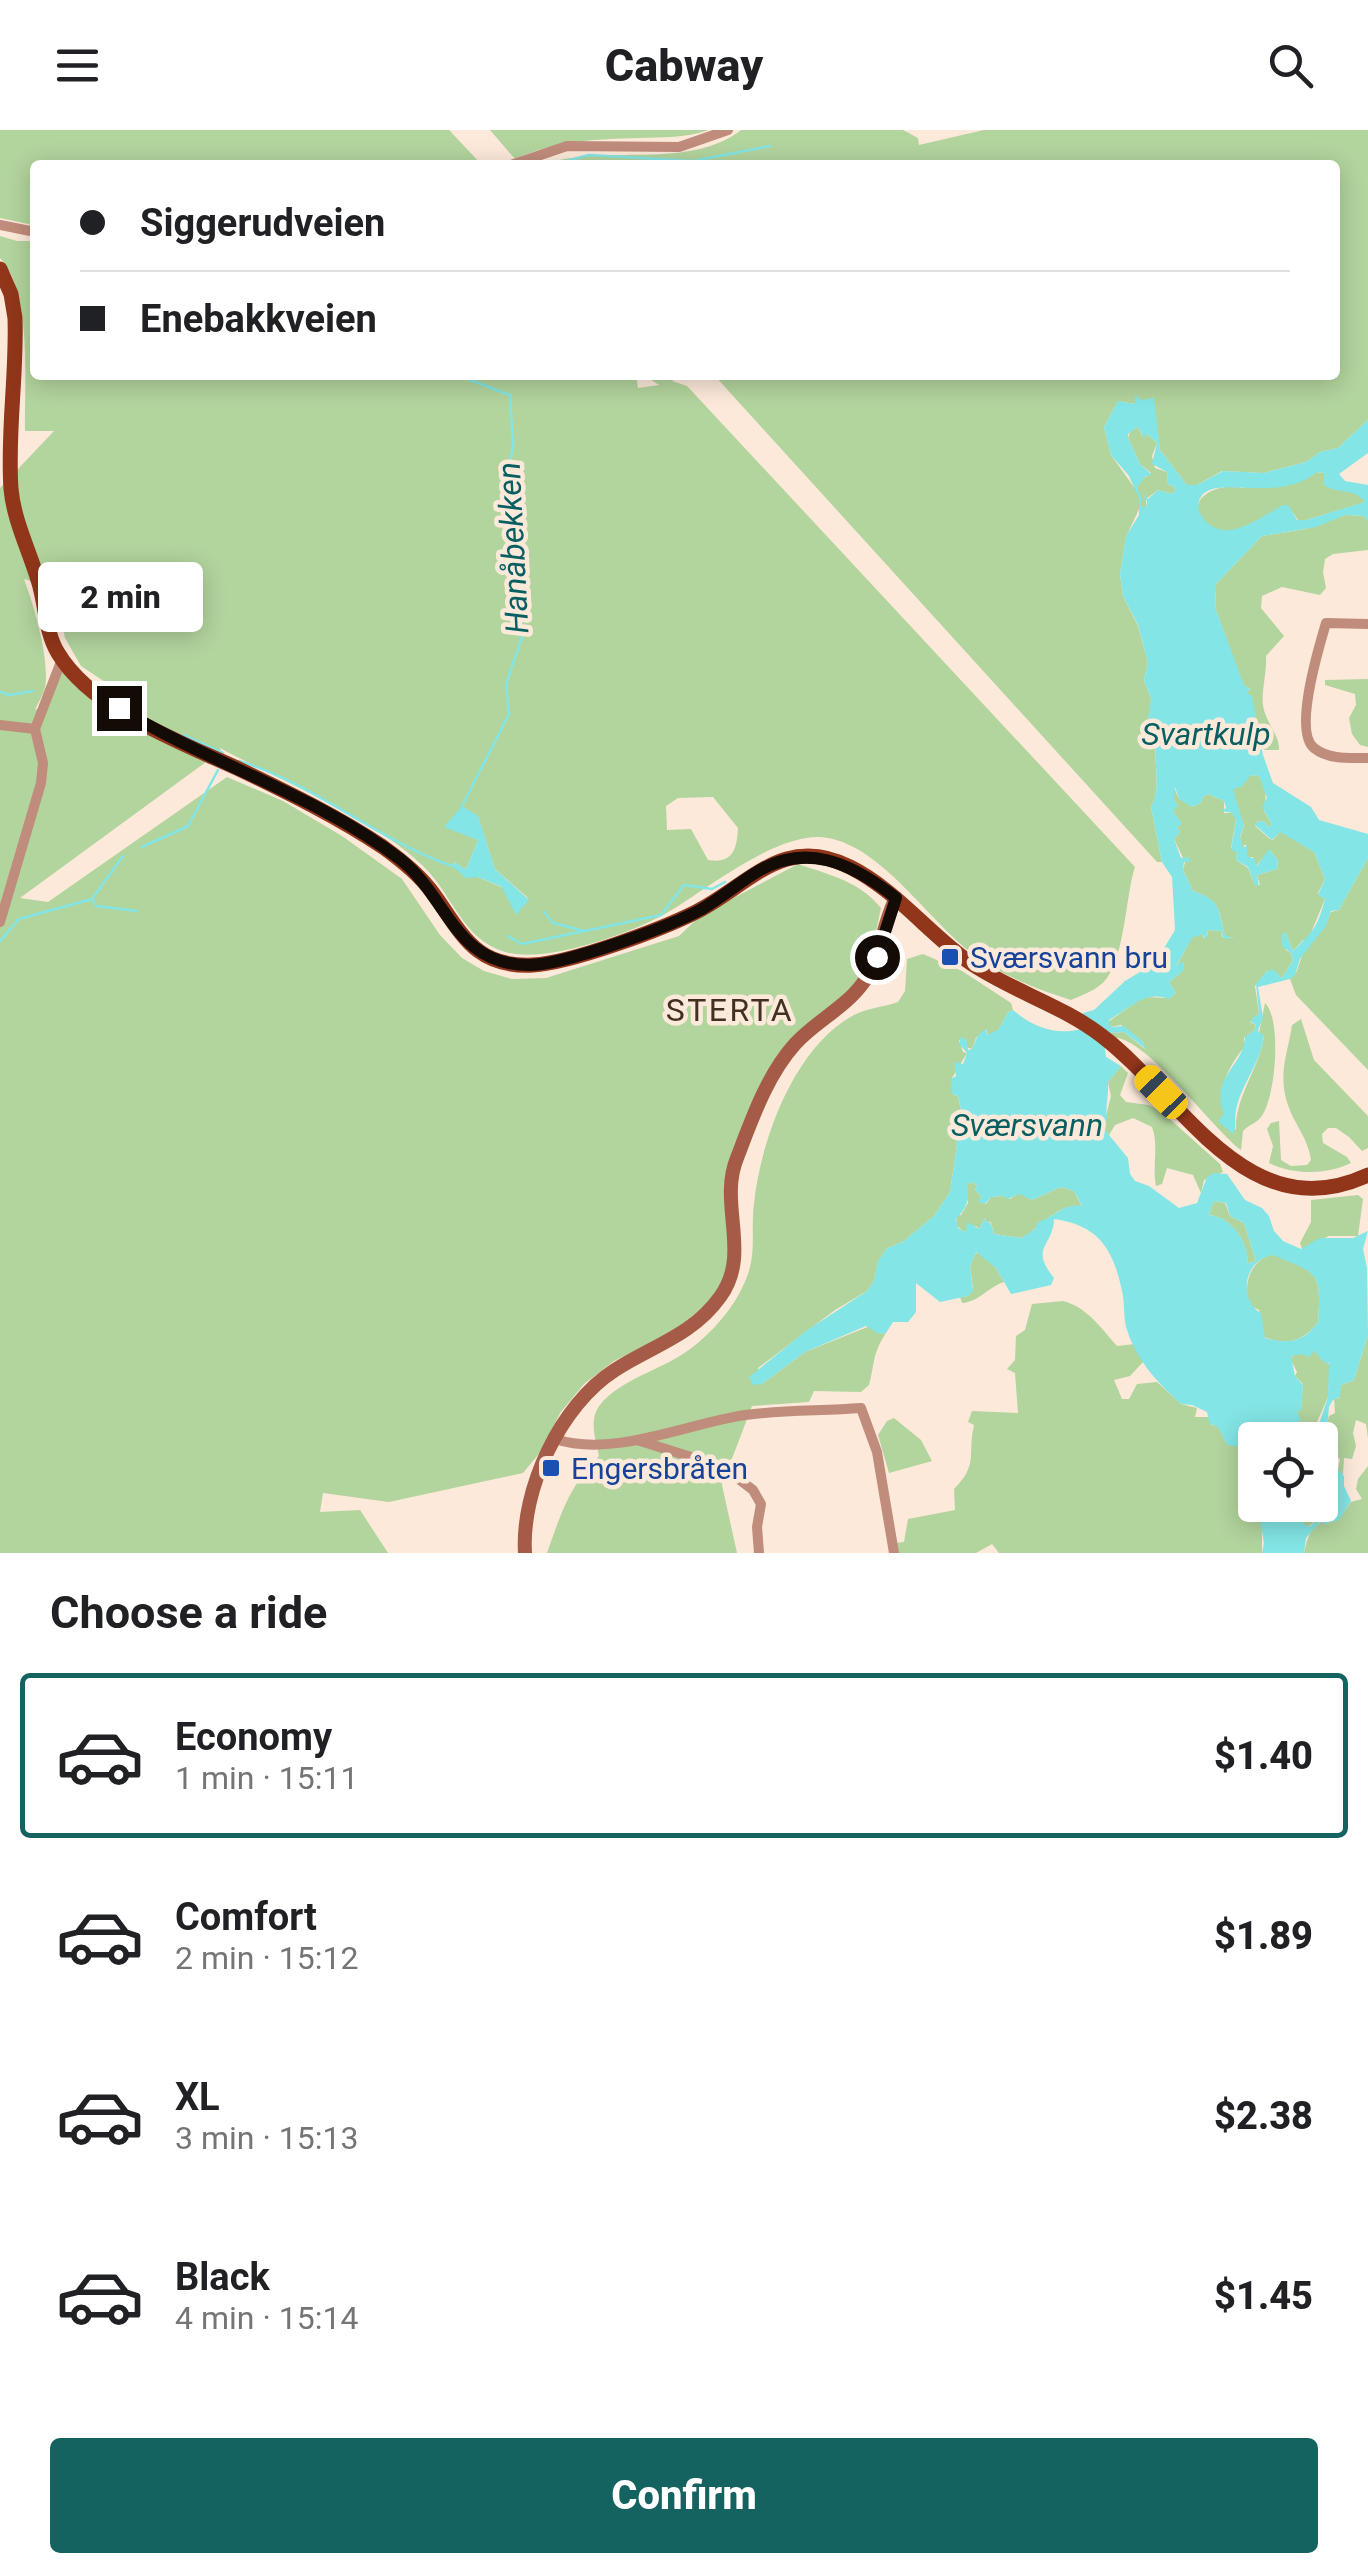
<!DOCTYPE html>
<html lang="en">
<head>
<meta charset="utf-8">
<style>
	body { margin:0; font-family:Roboto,sans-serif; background:#f6f6f6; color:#202124; height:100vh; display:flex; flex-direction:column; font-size:38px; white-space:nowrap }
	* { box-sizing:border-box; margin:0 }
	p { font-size:32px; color:#757577 }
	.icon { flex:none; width:55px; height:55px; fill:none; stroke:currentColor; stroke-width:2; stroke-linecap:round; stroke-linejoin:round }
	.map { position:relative; height:1423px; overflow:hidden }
	.sheet { display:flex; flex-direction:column; background:#fff; flex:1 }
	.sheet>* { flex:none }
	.top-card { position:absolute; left:30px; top:30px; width:1310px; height:220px; border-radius:10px; box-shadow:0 5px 25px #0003; display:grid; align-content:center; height:220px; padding:0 50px; background:#fff }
	.fabs { position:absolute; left:1238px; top:1292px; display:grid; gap:20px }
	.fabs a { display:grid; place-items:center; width:100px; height:100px; border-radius:10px; background:#fff; box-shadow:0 5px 25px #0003; font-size:50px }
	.end { position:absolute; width:45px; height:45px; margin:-22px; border:12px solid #130b05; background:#fff; box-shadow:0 0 0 5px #fff }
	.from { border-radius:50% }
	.bubble { position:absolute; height:70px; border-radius:10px; background:#fff; box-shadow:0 5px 25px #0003; font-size:32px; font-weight:800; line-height:70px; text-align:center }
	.car { position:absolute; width:30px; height:60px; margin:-30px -15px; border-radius:12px; box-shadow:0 0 8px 2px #0007; background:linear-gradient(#f5c518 24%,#345 0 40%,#f5c518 0 76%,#345 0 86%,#f5c518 0) }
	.top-card b { display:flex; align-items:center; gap:35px; height:95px; font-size:38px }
	.top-card b+b { border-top:2px solid #e0e0e0 }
	.top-card i { width:25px; height:25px; background:#202124 }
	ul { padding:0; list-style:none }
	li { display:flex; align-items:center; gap:30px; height:165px; margin:0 20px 15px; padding:0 30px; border:5px solid transparent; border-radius:10px }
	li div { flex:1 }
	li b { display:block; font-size:38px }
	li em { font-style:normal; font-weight:800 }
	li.active { border-color:#146360 }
	li>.icon { width:90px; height:90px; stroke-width:1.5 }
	h2 { padding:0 50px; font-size:45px; line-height:120px }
	.cta { display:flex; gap:20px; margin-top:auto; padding:20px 50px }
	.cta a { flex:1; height:115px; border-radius:10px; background:#146360; color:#fff; font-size:40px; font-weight:800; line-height:115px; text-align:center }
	header { display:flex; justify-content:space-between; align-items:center; height:130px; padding:0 50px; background:#fff; font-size:45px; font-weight:800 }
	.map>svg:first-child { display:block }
	.green { fill:#b2d49d; fill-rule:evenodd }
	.water { fill:#83e5e5; fill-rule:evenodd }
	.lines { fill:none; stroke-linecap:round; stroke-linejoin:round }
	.stream { stroke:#83e5e5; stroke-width:2.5 }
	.minor { stroke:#c08c7c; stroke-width:10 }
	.secondary { stroke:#a65b46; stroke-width:14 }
	.primary { stroke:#91361a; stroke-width:15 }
	.route { stroke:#130b05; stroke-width:12 }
	.transit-dot { fill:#1a4fb4; stroke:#fce9da; stroke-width:4 }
	.labels { text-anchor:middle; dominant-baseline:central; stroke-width:9; stroke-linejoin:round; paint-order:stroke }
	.transit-label { font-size:30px; fill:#164399; stroke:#fce9da; text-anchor:start }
	.water-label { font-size:32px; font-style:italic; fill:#085f61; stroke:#fce9da }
	.neighbourhood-label { font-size:32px; letter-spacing:2.5px; fill:#423121; stroke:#fce9da }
</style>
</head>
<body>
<header><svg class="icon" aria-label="menu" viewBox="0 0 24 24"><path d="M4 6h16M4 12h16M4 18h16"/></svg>Cabway<svg class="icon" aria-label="search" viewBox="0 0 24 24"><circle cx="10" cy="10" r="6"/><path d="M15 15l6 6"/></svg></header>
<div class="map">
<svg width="1368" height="1423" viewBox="0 0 1368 1423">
	<rect width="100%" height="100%" fill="#fce9da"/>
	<!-- green -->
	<path class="green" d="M0,0h449l33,35h-447l-2,60 -33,-7z
		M490,0h219c-22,8 -47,7 -70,8 -43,1 -85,3 -124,21z
		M741,0h162l15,8 1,7 65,-15h384v290l-30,28 -18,4 -14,10 -43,11 -41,-2 -25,14h-10l-27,-35 -7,-52 -18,6 -17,-3 -14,26 7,28 25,35 2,-7 13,-10 -11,-9 -12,-26 2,-6 8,-5 4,8 5,-1 10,9 -5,13 3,12 12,4 1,12 8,4 -4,6 -14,-4 -12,9v9l-6,-1 -14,30 -6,37 3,22 15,30 10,36 -4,18 7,19 -4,35 9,8c-3,19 6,48 -5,65l11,55h-5l-443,-487h621v-210h-793c62,-22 147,6 199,-35z
		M0,106l17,5h18v134h601l2,13 21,-3 -15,-10h40l-12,6 15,5 448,481c-10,29 -10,102 -36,119 -8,6 -19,10 -28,14 -35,-11 -73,-26 -102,-49 -41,-32 -88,-104 -141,-113 -49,-9 -121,52 -163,76 -36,20 -120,50 -160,38 -43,-13 -52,-57 -82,-86 -49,-47 -141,-85 -203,-118l1,3 -201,147 28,4 179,-125 56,24 59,35 60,43 38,56 22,23 22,13 28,8 34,-1 133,-42 22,-21 97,-51c32,11 61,17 83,44l-12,56 -23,32 -36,26 -70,111 -9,112 -8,37 -16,22 -37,30 -56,27 -30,23 -24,29 -17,36 -20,24 -134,29 -66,-9 -3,19 40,-2 28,43h-388v-1065l54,-57h-29c-1,-46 8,-138 -25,-173zM52,447l13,61 16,28 57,38 -16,4 -65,-49 -15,47 -7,4c3,-7 8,-15 10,-22 5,-29 -11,-82 -21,-109l7,2zM713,667l25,31c-1,21 -5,36 -30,32l-17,-31 -24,1 -1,-24 12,-8zM478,687l17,52 34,30 -77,-33 3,-4 9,7 3,-2 11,-27 -9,-4z
		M1316,342l8,1v12c15,6 32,3 42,17l-60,18h-8l-10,-14c-24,6 -59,41 -82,17 -25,-24 14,-42 36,-35z
		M1345,385l19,1 4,5v29l-35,4 -8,5 -2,13 3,16 -6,7 -38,-8 -20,9 -1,12 23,28 -18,20c1,15 -5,38 -3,49 2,17 17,30 16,45h-15l-17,-57 3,-4 -7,-4 -27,-75 -1,-25 47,-49 43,-7z
		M1368,549v68l-8,-2 -8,-11 -3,-16 7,-13 -1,-11 -30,-9v-5z
		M1251,645l8,1c7,14 8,20 5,35l8,14 -4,2 -3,-5 -7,-1 -3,5 15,13 3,1 7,-9 34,21 11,27 -7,14 7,6 -17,41h-5l-10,11 -7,-18v17l5,3 2,7 -11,18 -15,-7 -12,15 4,27 -9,9 6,3 -1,5 -11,8 1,8c-22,27 -35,58 -9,84 -1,-34 23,-60 28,-94l-5,-3 6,-30c17,16 11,95 -4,114 -4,6 -13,8 -18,14l-2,19c-28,-21 -97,-115 -127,-112l-3,-5 13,-1 21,17 -2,-7 -22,-17 -11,2 -2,-5 35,-25 27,1 6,-5 -7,-11 10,-8v-7h-3l16,-30 11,-3v4l5,-3 -1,-5 14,1 1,6 12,1 -9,-2c-7,-27 -3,-35 -32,-45l-10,-21 2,-8 -11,-23 6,-7 -3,-5 4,-4 -8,-12 2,-5h3l-4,-6v-13l4,10 14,10 9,-4 2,-6 5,-3 16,7v12h8l4,6 -5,29 6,4 -1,8 12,8 7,17h5l-3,-10 20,-6 1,-9 -8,-10 -14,16 -3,-9h-6v-12h-3l-1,8 -3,-15 4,-12 -12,-37z
		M1368,728v212l-72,-75 -6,-16c9,-7 7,-11 11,-20 6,-18 23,-28 30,-47l8,-2z
		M923,824l39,17 49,32 2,7 -5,2 -9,17 -11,7 -2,-7 -10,9 -4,11 -6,-2 1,-6 -8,-1 4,12 4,1 -15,25 2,17 4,1 3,14 -6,9 2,26 -7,47 -16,24 -30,25 -18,8 -8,13 -4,19 -7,10 -32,19 -77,58 4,16 43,-32 65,-26 9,8 7,-1c-14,21 -11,30 -17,52l-8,7 -47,-1 -5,11 -57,4 -30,79 15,68h-190c13,-37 23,-69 52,-97 -3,-16 -11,-36 1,-51 18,-23 53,-33 78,-48 24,-14 49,-40 62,-65 19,-35 10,-52 14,-89 7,-63 40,-156 100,-188 13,-7 30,-8 44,-13l7,-11 2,-32z
		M1301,889l13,41 54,56v32l-6,3 -13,-14 -13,-9h-8l-6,6 1,9 24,14 4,6c-25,12 -57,12 -82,0l4,-17 -6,-17 4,-6 8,-2 2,39 10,6 16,-1 4,-5c-3,-23 -18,-37 -24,-58 -9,-30 1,-49 5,-77z
		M1121,936l7,7 -8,22 6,7 23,3 14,8 57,51 3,8 -19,8 -3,13 -8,-18 -26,-7 -5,16 -6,2c-4,-21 3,-40 -4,-59l-19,-9 -18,7 -6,10 -6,-7 8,-32 -3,-14z
		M971,1052l6,3 -2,5 6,6 -2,6 7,2 5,-7 12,-1 7,3 9,-6 13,7 29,-13 13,4 8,16c-23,-6 -42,21 -60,31l-28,-4 -3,-12 -4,1 -2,-5 -6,11 -3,-3 -12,6 -8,-7 1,-9 4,-1 7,-12 -1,-18z
		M1358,1065l5,4 -5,37h-29l-27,13 -2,-6 11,-21v-22z
		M1214,1071l11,2 5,13 14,7 12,38 -8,2c-1,-20 -14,-45 -39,-48z
		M979,1122l17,16 8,14c-16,5 -25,20 -42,21l-2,-6 8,-1 5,-8 -3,-22 5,-12z
		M1273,1124c43,20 49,14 45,68 -15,20 -32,24 -54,15l-5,-27 -10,-5c-6,-21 1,-45 24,-51z
		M1063,1171c24,6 38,27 54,45l18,-2 9,17 -14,15 -16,4 8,19h7l8,-15 20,-2 24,22 16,4 -2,9h14l2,8 7,1 7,15 17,6 6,10 -2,9 5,5 -4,13 8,10v11h4l-10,3 -2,6 15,7v32h-263l-7,-9 -16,9h-78l-2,-10 8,-1 4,-23 47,-9 -1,-21c25,-25 13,-34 20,-64l-6,-3 4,-11 46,2 -3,-40 -8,-4 8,-9 1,-24 9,-6 7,-26z
		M1368,1205v103l-2,-14 -10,-4 -3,13 3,13 -4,13 -8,-1 -1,17 -5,-5 2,-11 -3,-2 -3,3 -8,-21 5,-5 -4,-11 2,-7 6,-3 -1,-14 5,-1 2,-13 13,-5z
		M1314,1221l16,14 -2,32 -14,32 1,11h-21v-6l6,-9 -3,-14 4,-2 2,-25 -8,-8 2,-4 -7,-14 4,-4z
		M894,1288l27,22 11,21 -43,12 -11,-38 9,-14z
		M1320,1318l12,17 -1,8 3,3 -3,4v10l-5,3 -3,22 -15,12 -10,-8 -8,-14h30z
		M1368,1336v87h-64c4,-15 4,-21 17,-31l4,2 13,-4 13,-18 11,-3 -6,-10 2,-10z"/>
	<!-- water -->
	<path class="water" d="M1135,265l6,5 13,-2 6,52 27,35h10l26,-14 40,2 43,-11 14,-10 18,-4 30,-28v33l-29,21 6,7 23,4v36l-4,-5 -19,-1 -29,12 -54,9 -47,49 1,25 28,75 6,4 -3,4 5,3 11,59 10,28 38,24 8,13 49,14v24l-29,52 -8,1 -5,15 -26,33 -5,16 -5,4 -32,8 5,30 -5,14 6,5c-4,29 -24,50 -28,75 -2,10 1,15 -3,23l-15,-13 6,-7c-15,-36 21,-50 21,-77l10,-7 1,-5 -6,-4 9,-8 -3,-29 10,-12 7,-3 9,9 11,-18 -2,-7 -9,-7v-13h4l7,18c20,-20 24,-22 32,-52l-7,-4 7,-16 -11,-27 -34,-20 -8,8 -17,-15 3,-4 7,1 3,5 4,-2 -10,-18 5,-9 -8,-22 -8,-1 -10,12 -8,2 11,37 -4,11 3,11 4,-3v11l8,3 2,7 12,-17 9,11 -1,9 -20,6 2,11 -4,-1 -7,-18 -12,-7 1,-8 -6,-2 5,-30 -4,-7 -11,-2 5,-3 -2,-7 -16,-7 -5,3 -2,6 -9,4 -13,-8 -4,-12 -1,12 4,7 -5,5 9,13 -5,3 3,5 -6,7 7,19 7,-1 3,5h-7l-1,8 10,21c30,10 24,18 32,44l9,4 -11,-1 -2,-7 -14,-1 1,6 -4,3 -1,-5 -11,4 -16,28 8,-5v9l-15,12 7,11 -7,6c-25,-9 -38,9 -60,21l1,7 14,-1 19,16 3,7 -22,-17 -14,1 -8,-6 4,30 15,9 -13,16c1,14 -3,24 -1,38l-7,4 28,34 2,16 5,7 14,5 30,22 18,-5 10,-26 7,-4 13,1 18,26 17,8 7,8 5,15 9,10 18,8 19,-11h33l15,-7 -5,18 4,19 1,67 -14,45 -13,5 -1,12 -7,3 -4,7 -3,32 12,30 6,7v10l7,15 -12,19 -14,4 -5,-2 -14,16 -2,15h-42l2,-10 -6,-34 1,-4h31l8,14 11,8 14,-12 3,-22 5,-3 -1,-12 3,2 1,-4 -3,-3 1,-8 -12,-17v-8h-5l-1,-11 6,-8 8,-24 1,-34 -5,-1 -10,-11 -5,6 -7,-3 -11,2 4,20 8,9 -2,25 -4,1 4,11 -7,12v6h-39v54l-8,-10 4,-13 -5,-5 2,-9 -6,-10 -15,-2 -9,-18 -8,-3 -3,-12 -15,-7 -11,-1c-23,-21 -44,-43 -54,-74 -4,-12 -2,-27 -5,-39 -9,-44 -25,-66 -68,-72 -1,28 -25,28 0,59l-3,7 -40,9 -15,-26 -20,-16 -6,14 3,25 -5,5 -28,6 -24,-19v29l-8,10h-15l-7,11 -7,1 -13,-8 -61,26 -43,32 -9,1 -4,-8 57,-46 61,-40 7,-10 4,-20 8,-12 18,-8 30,-25 16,-24 7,-47 -2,-26 6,-10 -3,-13 -6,-2 -1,-15 5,-3 -2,-14 9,2 4,-11 -8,-9 2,-7 6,3 1,10 4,-1c4,-8 4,-14 14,-20l1,6 12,-6 9,-17 5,-2c18,16 42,26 68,19l2,-16 11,-3 31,-29 30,-18 20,-33 -3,-53 -10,-15 -11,-55c11,-18 2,-46 5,-65l-10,-9 5,-34 -7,-19 4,-18 -10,-37 -15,-29 -3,-22 6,-38 13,-21v-17l-10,-22 -18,-21 -7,-28 14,-26 17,3zM1138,297l6,11 3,-4 10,9 -5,21 15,8 1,12 8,4 -4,6 -14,-4 -10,9 -8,-8 7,10 -1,7 -6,-3 2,-5 -5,-13 9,-11 6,-1 -12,-11 -12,-26v-4zM1317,342l7,1v12c14,10 30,2 41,17l-59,18h-9l-9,-15h-5c-25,14 -61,43 -82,10 -4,-6 -4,-14 2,-21 19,-18 77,9 114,-22zM971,1052l6,3 -2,5 6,6 -3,6 7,2 6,-7 12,-1 5,3 11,-5 13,6 29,-13 13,4 8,15c-20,-3 -26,11 -44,16l-3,7 -13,9 -28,-4 -3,-11h-4l-2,-5 -6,11 -11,-7 -3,10 -7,-4 -2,-9c9,-9 15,-19 11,-34zM1214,1071l12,2 4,13 14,7 12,38 -8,2c-1,-21 -14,-45 -39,-48zM1273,1125c43,19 49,13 45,67 -15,21 -30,22 -53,16l-4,-25c-22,-12 -19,-53 12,-58z
		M462,676l16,10 17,53 34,31 -13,15 -14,-28 -24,-10 -12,1 -14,-12 3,-4 9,7 3,-2 11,-27 -34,-13z"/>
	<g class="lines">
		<!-- stream -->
		<path class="stream" d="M552,35l37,-10 104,6 77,-15
			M457,245l53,20 3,51 -6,35v35l11,70 4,51 -16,47 3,30 -47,92
			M0,562l9,3 24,-4
			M183,605l40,18
			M239,631c76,23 138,79 213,105
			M142,717l46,-21 30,-56
			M93,770l3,6 41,5
			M544,782l9,11 32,8 76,-16 23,-30 28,4 13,-7
			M508,806l14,8 62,-13
			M0,811l19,-22 73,-20 31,-43"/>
		<!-- minor -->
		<path class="minor" d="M511,35l56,-19 112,1 49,-17
			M0,95l35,7
			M1368,494l-42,-1c-7,24 -33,108 -12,125 15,12 36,10 54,10
			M0,595l35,4
			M35,599l27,-70
			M0,792l41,-139 2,-20 -8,-34
			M555,1309c58,19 130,-15 190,-24 39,-5 77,-4 116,-7l16,44 17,101
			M637,1310l86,27 30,23 8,14 -4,23 2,26"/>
		<!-- secondary -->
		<path class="secondary" d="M525,1423c-4,-63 35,-148 90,-183 37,-24 78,-35 105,-73 32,-43 -2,-93 17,-139 15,-39 30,-83 58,-114 21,-23 50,-36 68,-61 18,-26 19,-57 33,-85"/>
		<!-- primary -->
		<path class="primary" d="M0,139l11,25 4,24c2,57 -8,114 -4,171 3,32 18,61 27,91 8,24 7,52 20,73 34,57 125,90 183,117 48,23 97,47 142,77 18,13 36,27 49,45 30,41 42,76 101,73 38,-2 127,-35 163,-53 53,-27 88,-79 154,-45 46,23 78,66 119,95 42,29 93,43 133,74 80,61 145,195 266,139"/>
	</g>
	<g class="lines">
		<!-- route -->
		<path class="route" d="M119,578c90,56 196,86 281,151 49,39 54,106 129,106 35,0 140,-38 173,-56 17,-10 33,-23 50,-34 52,-35 100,-12 144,23l-19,59"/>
	</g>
	<!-- markers -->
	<g class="transit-dot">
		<rect x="940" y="817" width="20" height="20" rx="5"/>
		<rect x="541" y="1328" width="20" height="20" rx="5"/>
	</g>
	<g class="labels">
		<!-- transit labels -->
		<g class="transit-label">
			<text x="970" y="827">Sværsvann bru</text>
			<text x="571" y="1338">Engersbråten</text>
		</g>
		<!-- water labels -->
		<g class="water-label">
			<text transform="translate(513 418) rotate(-93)">Hanåbekken</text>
			<text x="1206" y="604">Svartkulp</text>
			<text x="1027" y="995">Sværsvann</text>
		</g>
		<!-- neighbourhood labels -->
		<g class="neighbourhood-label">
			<text x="730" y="880">STERTA</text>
		</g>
	</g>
</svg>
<div class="fabs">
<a><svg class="icon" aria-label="locate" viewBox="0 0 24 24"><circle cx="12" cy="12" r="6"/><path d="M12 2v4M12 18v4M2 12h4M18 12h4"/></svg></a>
</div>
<i class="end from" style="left:877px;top:827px"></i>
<i class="end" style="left:119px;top:578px"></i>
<div class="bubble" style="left:38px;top:432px;width:165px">2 min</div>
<i class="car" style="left:1161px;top:962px;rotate:316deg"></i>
<div class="top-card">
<b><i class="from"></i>Siggerudveien</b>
<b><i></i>Enebakkveien</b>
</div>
</div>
<section class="sheet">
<h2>Choose a ride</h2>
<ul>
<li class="active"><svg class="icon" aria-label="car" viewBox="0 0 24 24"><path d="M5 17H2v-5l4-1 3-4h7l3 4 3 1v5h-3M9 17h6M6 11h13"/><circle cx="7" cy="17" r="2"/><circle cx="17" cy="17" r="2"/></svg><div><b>Economy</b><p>1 min · 15:11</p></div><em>$1.40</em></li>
<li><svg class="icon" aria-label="car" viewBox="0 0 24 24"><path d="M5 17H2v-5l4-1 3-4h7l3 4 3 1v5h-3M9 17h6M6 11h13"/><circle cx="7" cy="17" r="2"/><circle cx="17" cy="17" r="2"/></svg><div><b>Comfort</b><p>2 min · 15:12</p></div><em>$1.89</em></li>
<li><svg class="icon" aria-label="car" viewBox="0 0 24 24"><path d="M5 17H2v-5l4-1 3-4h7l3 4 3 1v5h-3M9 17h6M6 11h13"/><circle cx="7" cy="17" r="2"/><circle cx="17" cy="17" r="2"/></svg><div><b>XL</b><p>3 min · 15:13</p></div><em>$2.38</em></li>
<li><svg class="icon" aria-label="car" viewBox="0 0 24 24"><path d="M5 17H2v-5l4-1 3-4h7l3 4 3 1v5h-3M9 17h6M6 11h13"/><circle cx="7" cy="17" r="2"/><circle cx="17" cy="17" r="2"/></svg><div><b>Black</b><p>4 min · 15:14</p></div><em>$1.45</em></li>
</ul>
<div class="cta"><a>Confirm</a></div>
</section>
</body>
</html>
